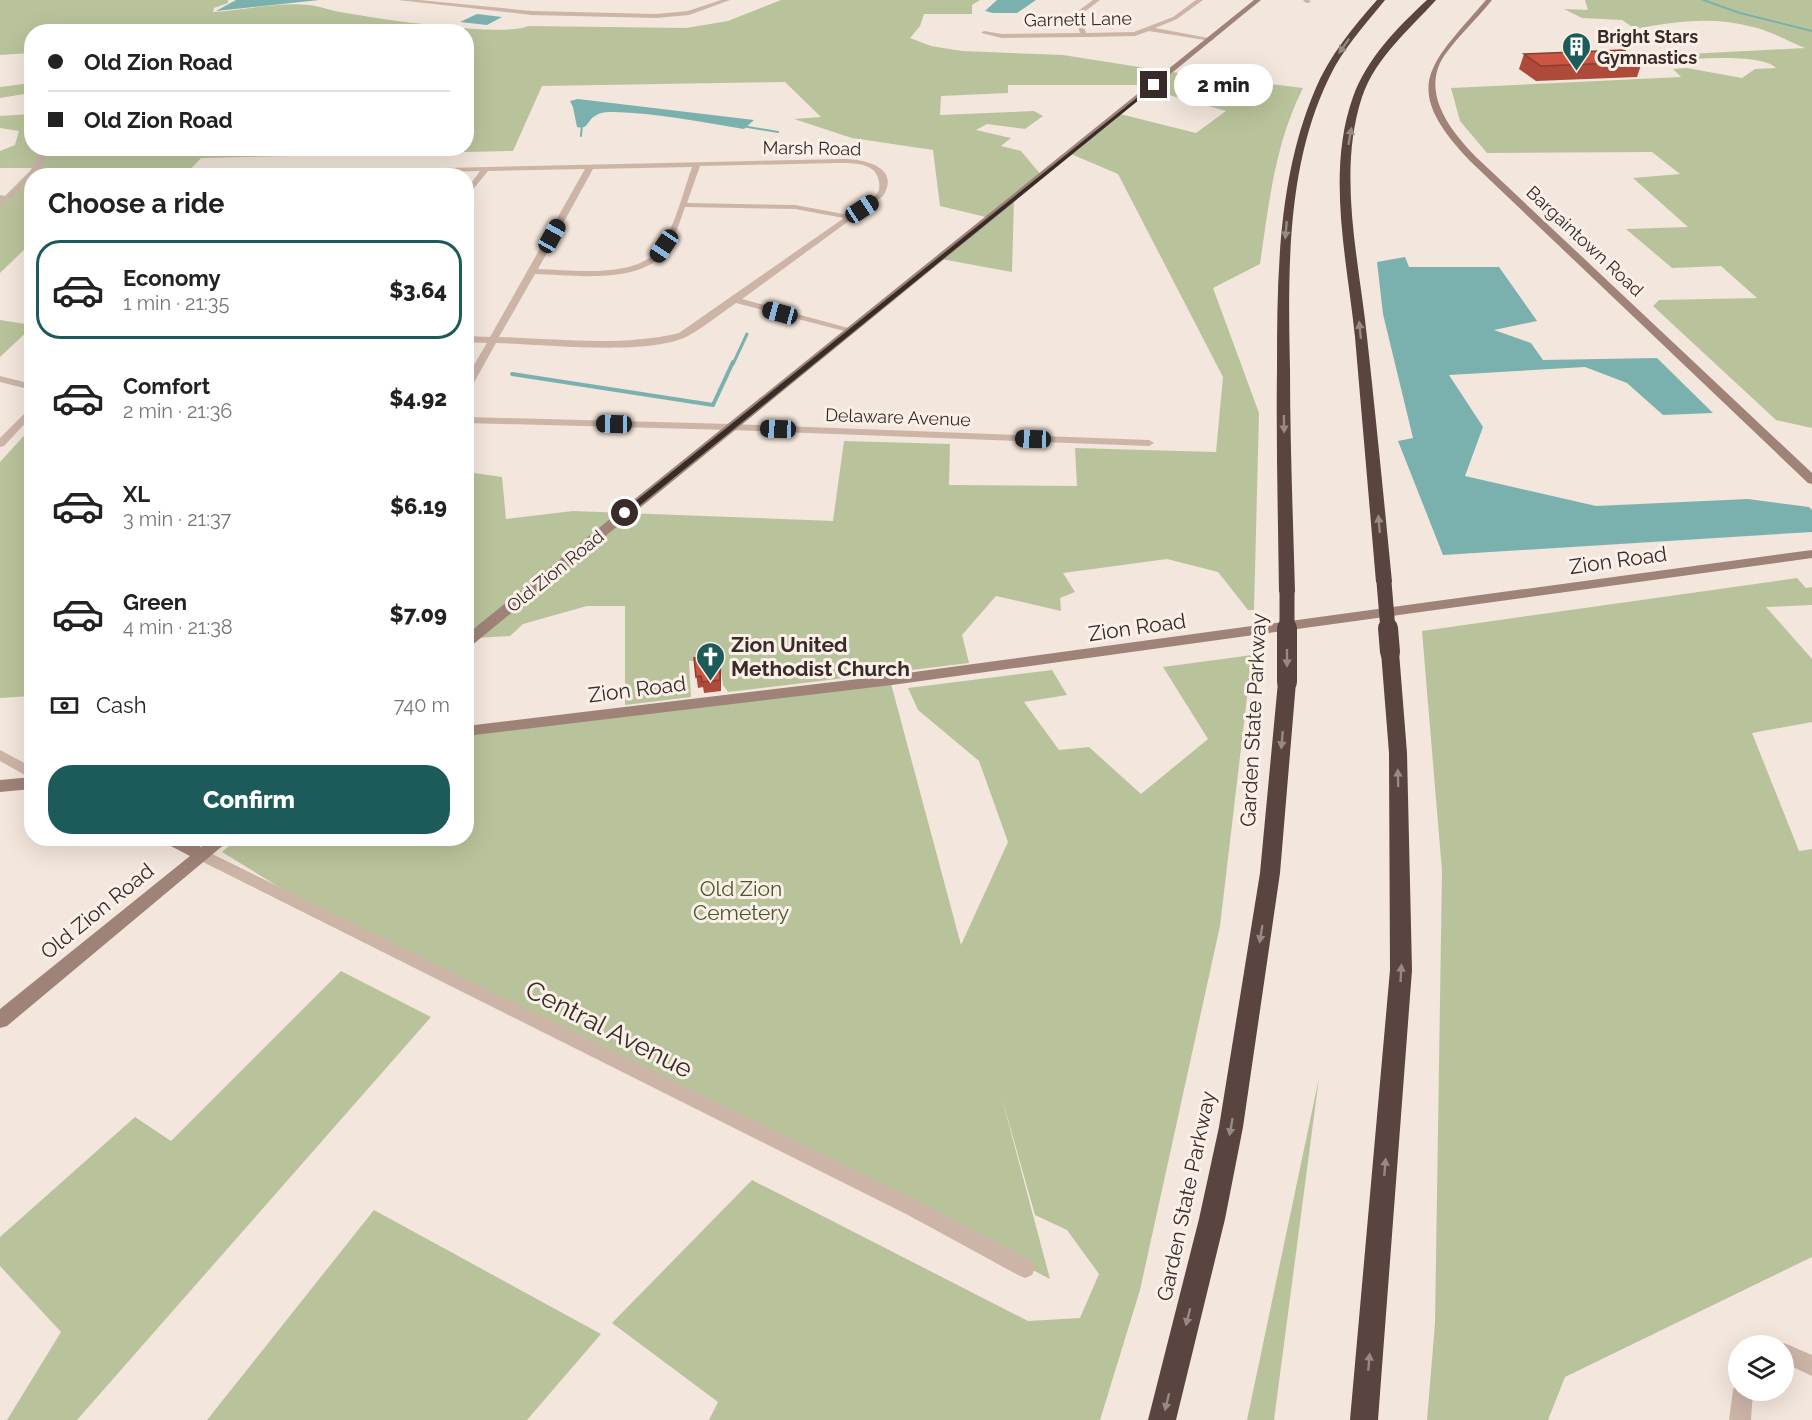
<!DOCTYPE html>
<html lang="en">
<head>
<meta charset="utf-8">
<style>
	body { margin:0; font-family:Raleway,sans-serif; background:#f6f6f6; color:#222; height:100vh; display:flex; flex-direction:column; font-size:22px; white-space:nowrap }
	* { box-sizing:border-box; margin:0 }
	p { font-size:20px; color:#767676 }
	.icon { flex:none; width:33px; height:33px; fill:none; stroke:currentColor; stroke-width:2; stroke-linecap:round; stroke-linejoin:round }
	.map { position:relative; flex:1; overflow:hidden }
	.details { position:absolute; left:24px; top:168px; width:450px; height:678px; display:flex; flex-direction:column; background:#fff; border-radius:24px; box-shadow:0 6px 24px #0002 }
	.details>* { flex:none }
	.hud { position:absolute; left:24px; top:24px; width:450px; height:132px; border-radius:24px; box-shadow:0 6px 24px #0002; display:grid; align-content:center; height:132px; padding:0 24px; background:#fff }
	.buttons { position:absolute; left:1728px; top:1335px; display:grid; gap:12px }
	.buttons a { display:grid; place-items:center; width:66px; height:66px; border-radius:50%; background:#fff; box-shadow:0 6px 24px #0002; font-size:30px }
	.end { position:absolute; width:27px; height:27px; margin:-14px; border:8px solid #382b28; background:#fff; box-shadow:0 0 0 3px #fff }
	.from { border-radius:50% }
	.bubble { position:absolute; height:42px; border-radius:21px; background:#fff; box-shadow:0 6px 24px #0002; font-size:20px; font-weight:800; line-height:42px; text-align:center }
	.car { position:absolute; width:18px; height:36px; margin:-18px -9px; border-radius:8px; box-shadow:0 0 4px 2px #0007; background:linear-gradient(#222 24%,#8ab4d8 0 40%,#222 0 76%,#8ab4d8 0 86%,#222 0) }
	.hud b { display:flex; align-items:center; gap:21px; height:57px; font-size:22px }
	.hud b+b { border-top:2px solid #e0e0e0 }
	.hud i { width:15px; height:15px; background:#222 }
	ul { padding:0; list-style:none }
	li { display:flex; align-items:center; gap:18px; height:99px; margin:0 12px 9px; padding:0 12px; border:3px solid transparent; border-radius:24px }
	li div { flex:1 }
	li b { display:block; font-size:22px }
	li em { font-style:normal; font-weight:800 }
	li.active { border-color:#1c5b59 }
	li>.icon { width:54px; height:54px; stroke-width:1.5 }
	h2 { padding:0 24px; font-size:27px; line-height:72px }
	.pay { display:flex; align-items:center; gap:15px; height:66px; padding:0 24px; font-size:22px }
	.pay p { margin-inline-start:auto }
	.primary-button { display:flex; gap:12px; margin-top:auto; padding:12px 24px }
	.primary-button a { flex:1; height:69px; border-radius:24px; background:#1c5b59; color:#fff; font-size:24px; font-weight:800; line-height:69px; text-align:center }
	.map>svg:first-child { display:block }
	.green { fill:#b9c39b }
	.water { fill:#7ab1ae }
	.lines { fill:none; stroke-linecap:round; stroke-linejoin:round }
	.stream-far2 { stroke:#7ab1ae; stroke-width:2 }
	.stream-far1 { stroke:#7ab1ae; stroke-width:3 }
	.stream { stroke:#7ab1ae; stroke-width:4 }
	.street { fill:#ccb4a7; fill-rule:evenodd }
	.secondary { fill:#9f8378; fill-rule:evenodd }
	.highway { fill:#59443f; fill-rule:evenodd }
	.highway-bridge-far1 { stroke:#59443f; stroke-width:15 }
	.highway-bridge { stroke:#59443f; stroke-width:20 }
	.wall { fill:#ae4a3a }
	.shaded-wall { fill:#8d3c2f }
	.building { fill:#ca5643; stroke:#8d3c2f; stroke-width:1.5 }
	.oneway { fill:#998983 }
	.route { fill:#382b28 }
	.labels { text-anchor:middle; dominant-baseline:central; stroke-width:6; stroke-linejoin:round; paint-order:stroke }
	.far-street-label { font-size:18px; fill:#382b28; stroke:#faf0e8 }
	.far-poi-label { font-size:18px; font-weight:bold; fill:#382b28; stroke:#faf0e8; text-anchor:start }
	.street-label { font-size:21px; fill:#382b28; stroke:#faf0e8 }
	.poi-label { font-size:21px; font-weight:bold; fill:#382b28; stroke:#faf0e8; text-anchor:start }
	.park-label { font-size:21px; fill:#4b572b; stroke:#faf0e8 }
	.near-street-label { font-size:26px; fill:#382b28; stroke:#faf0e8 }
</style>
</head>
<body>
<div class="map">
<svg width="1812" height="1420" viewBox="0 0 1812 1420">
	<rect width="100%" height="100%" fill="#f3e6dc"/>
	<!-- green -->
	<path class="green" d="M0,0h228v3l-14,5 -1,4c32,-2 63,-10 96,-7 10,1 21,5 31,7 33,6 164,26 188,14l158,2 42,-7 53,-21h199l-8,5v9h-48l-4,12 -10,12 21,8 31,5 101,4 108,17 132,16c-28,55 -34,115 -43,176l-47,24 46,125 -5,197h-6l-30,-38 -51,-13 -104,14 12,19 -15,6 1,13 -65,-15 -34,39 7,28 -241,29 -5,-7 -3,-19 -16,-6 -15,1 2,36 -66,8v-99h-38l-64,18 -13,12 -36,2 -7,6v-172l35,5 4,42 67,-8 260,10 11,-80 106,3 -1,41 128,1 -2,-38 141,4 7,-75 -105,-203 -47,-20 49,-40 76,19 30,-22 -75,-21 4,-5h-147v8l-67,3 -1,19 94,-4 9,5 -18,13 -38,-5 -11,6 35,8 -10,8 20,5 21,25 -28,23 -2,73 -71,-13 49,-41 -50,-12 -7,-56 -81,-12 -58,-19 27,-2 -36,-35 -243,4 -29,65 -312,7 -16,17 -153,1 -1,67 -31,30v-78l5,1 28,-28h-33v-17l15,-6 4,-14 -19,-3v-12l31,-2 1,34h434v-116h-434l-1,21 -31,2z
		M1585,0h227v428l-36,-8 -123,-114 6,-6 98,-2 -36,-32 -49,2 -46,-39 62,-2 -55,-49 47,-4 -28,-22 -165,1 -27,-32 -9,-33 230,-11 -8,-8 14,-1 55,10 13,-9 21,-1c-11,-14 -79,-10 -98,-8l2,2 -19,-1 -12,-5 156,-8c-17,-7 -35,-17 -52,-21 -39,-11 -79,-6 -118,2l-13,-9 -40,-2 -18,-9 24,1z
		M31,83v10l-31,5v-11z
		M0,320l32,5 -1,3 -31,29z
		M31,428v268l-31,2v-236z
		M1797,578l9,10 6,-1v18l-46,2 46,52v63l-60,11 47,118 13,-2v408l-247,120 -17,43h-121l8,-97 7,-452 -20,-240z
		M1252,655l-32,271 -80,364 -40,130h-391l9,-18 -106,-79 140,-143 276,141 52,-3 19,-44 -32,-44 -32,-15 -34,-120 49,184 -135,-70 -574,-284 -119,-73 15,-13 229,-1 1,-107 423,-51 71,265 47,-103 -29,-81 -61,-51 -10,-22 144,-18 15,25 -43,7 35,48 30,-3 52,47 67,-55 -45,-72z
		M341,971l90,46 -354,403h-70l54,-88 -61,-66v-29l135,-120 36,24z
		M1319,1078l-45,342h-27z
		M374,1210l227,124 -74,86h-320z"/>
	<!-- water -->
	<path class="water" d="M236,0h83l-103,11z
		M997,0h39l-19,13h-24l-8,-2z
		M477,14l25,3 -15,8 -27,-3z
		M578,99l176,21 -10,9c-44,-7 -87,-16 -131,-17 -6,0 -13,0 -18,4 -8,4 -6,14 -18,11l-4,-20 -3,-6z
		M1405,257l4,10h90l38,54 -43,9 37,13 12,17 114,-2 56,55 -50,2 -36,-32 -42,-16 -136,8 34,52 -18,49 131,30 152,-7 61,8 3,3v22l-369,23 -45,-114 15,-3 -30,-124 -6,-52z"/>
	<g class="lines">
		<!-- stream-far2 -->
		<path class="stream-far2" d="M1703,0l37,13 72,18
			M742,126l36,6
			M581,136l1,-12"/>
		<!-- stream-far1 -->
		<path class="stream-far1" d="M733,364l14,-30"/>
		<!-- stream -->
		<path class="stream" d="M512,374l201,31
			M713,405l20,-43"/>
		<!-- street -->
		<path class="street" d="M398,0h21l113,11 124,3 32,-3 33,-11h9l-41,15 -33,3 -124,-3z
			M1093,0h7l-20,15 6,18 48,-1 39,-15 23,-17h7l-26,19 -22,9 59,11 -3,2 -62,-10 -14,5 -51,1 -82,1 -21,-5 3,-2 18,3 78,-1 -6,-19z
			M1303,0h6l2,2 -5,1z
			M39,148h8l-3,15 -8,13h-4v5l-32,26v-6c19,-17 34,-26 39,-53z
			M843,159c21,0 58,8 40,37l-141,103 110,30v4l-116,-30c-16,11 -33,25 -50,34 -41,19 -143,7 -190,6l-25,45 -5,3v-13l21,-35 -21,-1v-6l24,1 95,-168 -97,2 -22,27v-8l14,-19 -192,5 23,-5zM837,163c15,0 40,-1 42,19 1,5 0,10 -3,13 -7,8 -19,14 -27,20l-54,-10 -108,-2 13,-37zM692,167c-9,25 -19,69 -38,87 -25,24 -85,16 -116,15l55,-100zM685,207l110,2 49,9 -165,115c-59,14 -120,6 -180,4l36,-63c35,1 93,9 122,-14 15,-11 22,-36 28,-53z
			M0,376l32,8v6l-32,-8z
			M32,406v10l-28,30 -4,1v-9z
			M466,417l265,7 418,16 5,3 -5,3 -418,-16 -265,-7z
			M0,750l32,17v12l-32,-18z
			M202,849l720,354 110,58 3,7 -3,7 -7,3 -7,-3 -110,-60 -711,-356 -3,-4 3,-4z
			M1784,1343l28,12v21l-28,-13v-17h-7z
			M1738,1381v9h15l-2,30h-22l4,-30 3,-7z"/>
		<!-- secondary -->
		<path class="secondary" d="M1254,0h7l-790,646 -5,1v-12z
			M1486,0h6c-15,19 -34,36 -48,56 -24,37 7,75 32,101l336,316v11l-4,-1 -338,-322c-71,-75 -41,-95 16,-161z
			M1812,550v8l-920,127 -426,51v-10l426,-51z
			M32,777v12l-32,3v-12z
			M161,838h23l17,9 11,-9h20l-225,188 -7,2v-19l190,-153 -27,-14z"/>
		<!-- highway -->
		<path class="highway" d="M1377,0h8c-20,25 -42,48 -56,78 -43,88 -41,195 -39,291 0,74 3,149 5,223l-8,5 -8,-5c-1,-75 -3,-149 -2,-224 0,-93 1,-191 38,-278 14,-34 38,-63 62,-90z
			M1427,0h9c-28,31 -60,57 -74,97 -25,76 -3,163 5,240 9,82 17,163 25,245l-8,5 -8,-5c-7,-82 -14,-164 -21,-245 -8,-77 -29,-165 -2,-240 14,-39 45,-70 74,-97z
			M1390,646l6,2 3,4 8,101 5,217 -34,450h-28l40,-450 -1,-217 -8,-101 3,-4z
			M1287,676l6,2 3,4 -16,191 -37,254 -18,92 -49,201h-28l51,-201 20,-92 41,-254 18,-191 3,-4z"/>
		<!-- highway-bridge-far1 -->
		<path class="highway-bridge-far1" d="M1384,582l4,48
			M1287,592v38"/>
		<!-- highway-bridge -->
		<path class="highway-bridge" d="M1287,628v54
			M1388,628l2,24"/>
	</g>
	<!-- wall -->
	<path class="wall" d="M1524,54l118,8 -5,15 -101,4 -17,-12z
		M719,655l2,11v25l-17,2 -1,-6 -5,1 -4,-30z"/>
	<!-- shaded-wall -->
	<path class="shaded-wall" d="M719,655l2,11v25l-1,-11z"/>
	<!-- building -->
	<path class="building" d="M1624,50l18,12 -101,4 -17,-12z
		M719,655l1,25 -18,2 -1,-6 -5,1 -2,-19z"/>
	<!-- one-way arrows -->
	<defs><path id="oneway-solid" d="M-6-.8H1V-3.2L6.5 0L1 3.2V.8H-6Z" transform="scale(1.5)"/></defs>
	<g class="oneway">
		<use href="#oneway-solid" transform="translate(1344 46) rotate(125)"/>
		<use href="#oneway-solid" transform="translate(1350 136) rotate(-80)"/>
		<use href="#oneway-solid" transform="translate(1286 230) rotate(95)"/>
		<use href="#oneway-solid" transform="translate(1360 330) rotate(-96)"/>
		<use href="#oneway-solid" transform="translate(1284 424) rotate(89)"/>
		<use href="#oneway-solid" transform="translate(1379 524) rotate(-95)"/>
		<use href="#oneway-solid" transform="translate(1287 658) rotate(90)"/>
		<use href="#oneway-solid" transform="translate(1282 740) rotate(95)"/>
		<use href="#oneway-solid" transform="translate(1398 778) rotate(-91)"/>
		<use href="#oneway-solid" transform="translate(1261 934) rotate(99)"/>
		<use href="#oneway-solid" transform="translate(1401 973) rotate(-87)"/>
		<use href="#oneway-solid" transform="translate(1231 1127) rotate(100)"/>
		<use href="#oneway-solid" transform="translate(1385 1167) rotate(-85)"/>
		<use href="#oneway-solid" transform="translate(1188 1317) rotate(104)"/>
		<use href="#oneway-solid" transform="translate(1369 1362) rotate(-85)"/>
		<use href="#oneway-solid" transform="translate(1167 1402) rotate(104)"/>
	</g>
	<!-- route -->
	<path class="route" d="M1154,84l2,2 -528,429h-6v-3z"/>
	<!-- icons -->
	<defs>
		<symbol id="building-pin" viewBox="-11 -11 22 30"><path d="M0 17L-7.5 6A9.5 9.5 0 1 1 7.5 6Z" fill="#1c5b59" stroke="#faf0e8"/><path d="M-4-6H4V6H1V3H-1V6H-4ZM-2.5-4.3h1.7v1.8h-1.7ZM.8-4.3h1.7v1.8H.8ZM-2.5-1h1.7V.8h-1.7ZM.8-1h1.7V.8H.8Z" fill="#fff"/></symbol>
		<symbol id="church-pin" viewBox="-11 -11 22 30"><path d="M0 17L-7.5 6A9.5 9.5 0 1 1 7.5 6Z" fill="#1c5b59" stroke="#faf0e8"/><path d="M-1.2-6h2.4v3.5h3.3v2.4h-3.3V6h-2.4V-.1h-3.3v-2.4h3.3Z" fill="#fff"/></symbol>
	</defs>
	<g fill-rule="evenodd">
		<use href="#building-pin" x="1560" y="30" width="33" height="45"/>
		<use href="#church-pin" x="694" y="640" width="33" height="45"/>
	</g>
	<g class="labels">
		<!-- far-street labels -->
		<g class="far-street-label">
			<text transform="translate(1078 19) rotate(-1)">Garnett Lane</text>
			<text transform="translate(812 148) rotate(1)">Marsh Road</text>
			<text transform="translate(1585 241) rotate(43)">Bargaintown Road</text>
			<text transform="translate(898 417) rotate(2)">Delaware Avenue</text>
			<text transform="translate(555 571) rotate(-39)">Old Zion Road</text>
		</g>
		<!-- far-poi labels -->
		<g class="far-poi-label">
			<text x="1597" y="36">Bright Stars<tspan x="1597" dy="21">Gymnastics</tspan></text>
		</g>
		<!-- street labels -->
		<g class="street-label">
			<text transform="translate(1618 560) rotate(-8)">Zion Road</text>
			<text transform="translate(1137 627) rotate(-8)">Zion Road</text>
			<text transform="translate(637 689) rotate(-7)">Zion Road</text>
			<text transform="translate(1253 720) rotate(-87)">Garden State Parkway</text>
			<text transform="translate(97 911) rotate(-39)">Old Zion Road</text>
			<text transform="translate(1186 1196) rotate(-78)">Garden State Parkway</text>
		</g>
		<!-- poi labels -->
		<g class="poi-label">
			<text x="731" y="644">Zion United<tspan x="731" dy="24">Methodist Church</tspan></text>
		</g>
		<!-- park labels -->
		<g class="park-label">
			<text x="741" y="888">Old Zion<tspan x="741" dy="24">Cemetery</tspan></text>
		</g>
		<!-- near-street labels -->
		<g class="near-street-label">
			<text transform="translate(609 1029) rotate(27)">Central Avenue</text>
		</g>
	</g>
</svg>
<div class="buttons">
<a><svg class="icon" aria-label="layers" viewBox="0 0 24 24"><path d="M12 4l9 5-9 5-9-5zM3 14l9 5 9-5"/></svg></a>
</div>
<i class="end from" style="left:625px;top:513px"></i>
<i class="end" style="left:1154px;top:85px"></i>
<div class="bubble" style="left:1174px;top:64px;width:99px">2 min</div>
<i class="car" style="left:862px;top:209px;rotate:57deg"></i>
<i class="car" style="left:552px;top:236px;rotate:29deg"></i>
<i class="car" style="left:664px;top:246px;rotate:214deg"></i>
<i class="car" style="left:780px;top:313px;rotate:285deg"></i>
<i class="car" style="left:614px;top:424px;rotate:271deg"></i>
<i class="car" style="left:778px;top:429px;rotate:272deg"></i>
<i class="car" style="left:1033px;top:439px;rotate:272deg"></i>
<div class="hud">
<b><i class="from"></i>Old Zion Road</b>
<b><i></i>Old Zion Road</b>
</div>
<section class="details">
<h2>Choose a ride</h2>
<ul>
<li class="active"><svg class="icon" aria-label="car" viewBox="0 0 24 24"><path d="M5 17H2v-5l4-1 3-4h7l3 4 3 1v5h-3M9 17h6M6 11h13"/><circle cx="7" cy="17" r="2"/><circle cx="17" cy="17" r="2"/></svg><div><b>Economy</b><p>1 min · 21:35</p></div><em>$3.64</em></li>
<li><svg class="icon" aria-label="car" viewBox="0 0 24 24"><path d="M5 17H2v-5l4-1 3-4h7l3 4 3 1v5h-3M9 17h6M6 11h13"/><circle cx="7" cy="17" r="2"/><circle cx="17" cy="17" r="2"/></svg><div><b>Comfort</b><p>2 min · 21:36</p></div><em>$4.92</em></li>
<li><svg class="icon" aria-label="car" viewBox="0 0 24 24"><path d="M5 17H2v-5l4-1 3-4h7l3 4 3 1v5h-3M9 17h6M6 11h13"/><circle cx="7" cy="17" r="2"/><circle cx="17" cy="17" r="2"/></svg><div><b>XL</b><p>3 min · 21:37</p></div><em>$6.19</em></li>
<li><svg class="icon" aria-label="car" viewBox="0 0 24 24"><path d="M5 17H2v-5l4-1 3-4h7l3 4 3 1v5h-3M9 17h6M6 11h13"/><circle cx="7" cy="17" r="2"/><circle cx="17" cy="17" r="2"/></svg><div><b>Green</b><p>4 min · 21:38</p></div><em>$7.09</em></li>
</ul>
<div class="pay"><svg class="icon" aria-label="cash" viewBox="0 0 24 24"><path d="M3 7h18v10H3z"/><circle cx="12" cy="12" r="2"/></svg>Cash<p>740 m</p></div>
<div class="primary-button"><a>Confirm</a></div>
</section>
</div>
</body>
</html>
